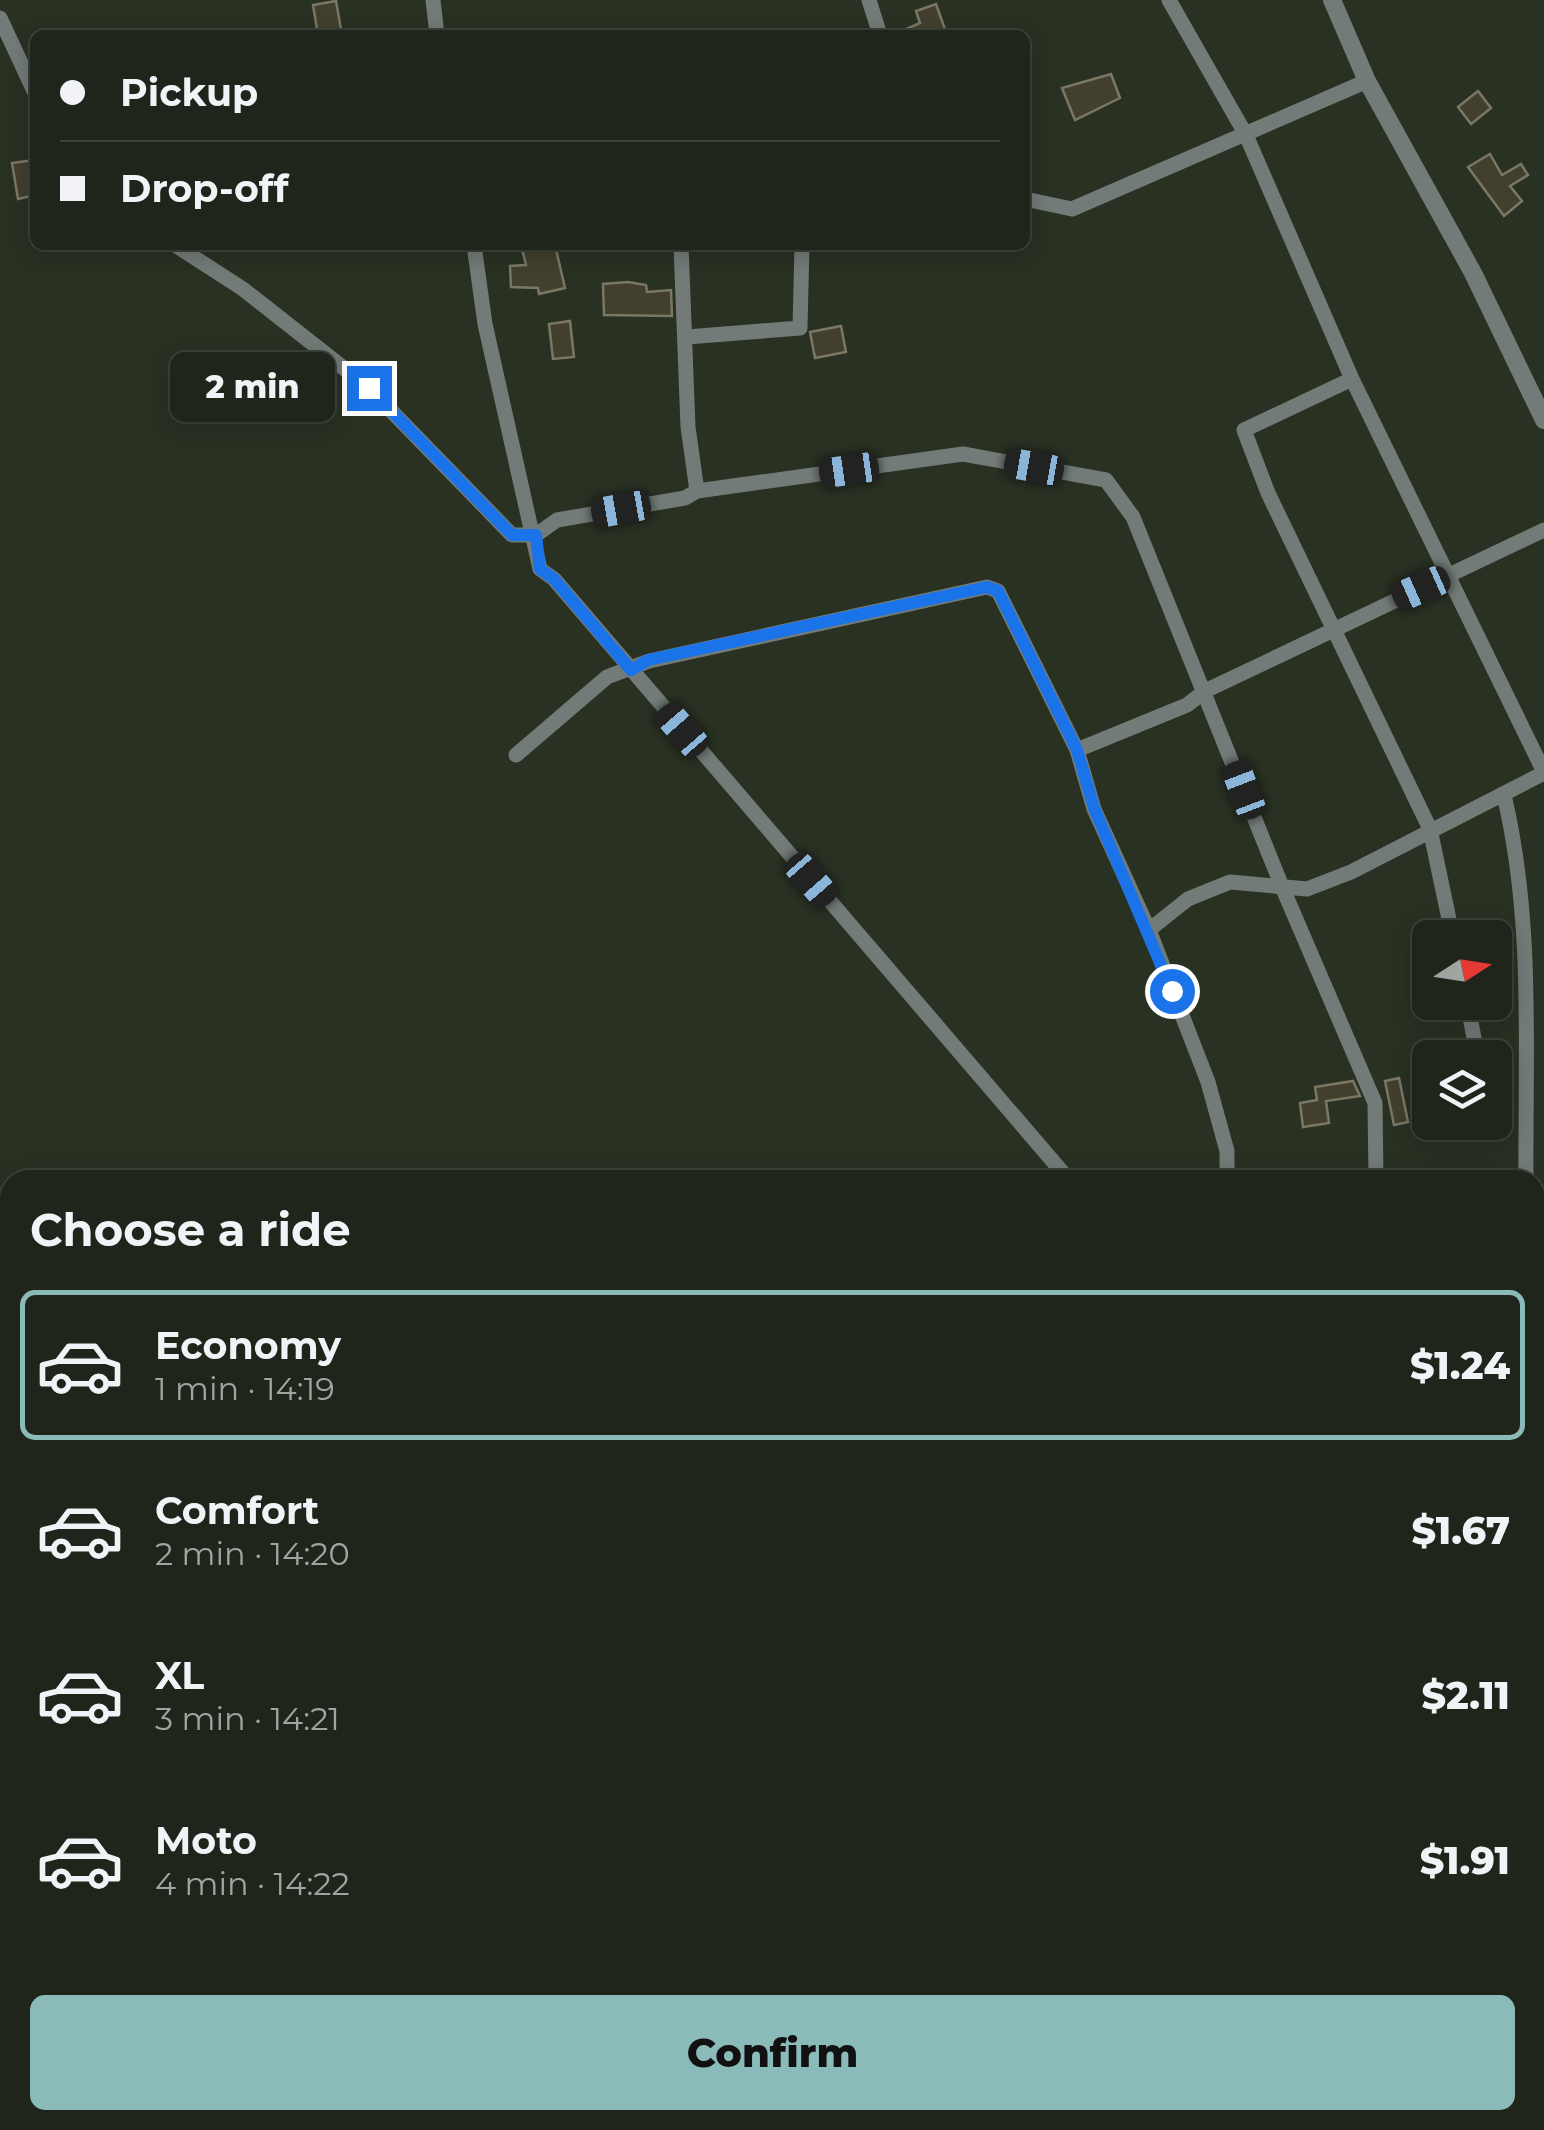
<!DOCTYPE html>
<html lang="en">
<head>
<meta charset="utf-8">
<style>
	body { margin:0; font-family:Montserrat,sans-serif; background:#2c3127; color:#f1f3f6; height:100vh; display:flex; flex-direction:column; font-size:38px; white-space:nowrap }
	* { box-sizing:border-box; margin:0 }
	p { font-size:32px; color:#a1a5a2 }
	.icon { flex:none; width:55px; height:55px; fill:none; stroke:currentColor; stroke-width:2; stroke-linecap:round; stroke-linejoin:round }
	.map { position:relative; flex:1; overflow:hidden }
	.details { position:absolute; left:0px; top:1170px; width:1545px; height:960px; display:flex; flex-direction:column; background:#1f251a; border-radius:30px 30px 0 0; box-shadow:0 5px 25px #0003,0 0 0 2px #3c4239 }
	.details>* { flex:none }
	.top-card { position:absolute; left:30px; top:30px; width:1000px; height:220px; border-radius:15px; box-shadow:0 5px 25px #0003,0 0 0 2px #3c4239; display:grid; align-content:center; height:220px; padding:0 30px; background:#1f251a }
	.needle { width:65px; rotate:78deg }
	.buttons { position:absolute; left:1412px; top:920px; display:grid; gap:20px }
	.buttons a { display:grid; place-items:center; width:100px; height:100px; border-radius:15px; background:#1f251a; box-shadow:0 5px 25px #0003,0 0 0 2px #3c4239; font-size:50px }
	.end { position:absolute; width:45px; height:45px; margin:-22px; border:12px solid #1a73e8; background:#fff; box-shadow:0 0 0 5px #fff }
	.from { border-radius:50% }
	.bubble { position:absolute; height:70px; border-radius:15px; background:#1f251a; box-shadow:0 5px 25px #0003,0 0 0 2px #3c4239; font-size:32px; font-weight:800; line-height:70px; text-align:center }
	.car { position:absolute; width:30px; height:60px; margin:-30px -15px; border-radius:12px; box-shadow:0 0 8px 2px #0007; background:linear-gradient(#222 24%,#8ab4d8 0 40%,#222 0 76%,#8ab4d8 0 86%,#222 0) }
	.top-card b { display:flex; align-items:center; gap:35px; height:95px; font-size:38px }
	.top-card b+b { border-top:2px solid #3c4239 }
	.top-card i { width:25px; height:25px; background:#f1f3f6 }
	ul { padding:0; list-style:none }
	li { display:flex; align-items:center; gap:30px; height:150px; margin:0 20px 15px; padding:0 10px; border:5px solid transparent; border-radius:15px }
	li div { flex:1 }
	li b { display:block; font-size:38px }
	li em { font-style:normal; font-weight:800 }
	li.current { border-color:#8bbbb9 }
	li>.icon { width:90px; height:90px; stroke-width:1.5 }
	h2 { padding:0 30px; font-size:45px; line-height:120px }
	.primary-button { display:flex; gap:20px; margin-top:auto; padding:20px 30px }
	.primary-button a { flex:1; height:115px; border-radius:15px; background:#8bbbb9; color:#111; font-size:40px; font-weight:800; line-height:115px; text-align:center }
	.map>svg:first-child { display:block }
	.building { fill:#423f2f; stroke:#7a7765; stroke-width:2.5 }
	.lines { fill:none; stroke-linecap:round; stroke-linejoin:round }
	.minor { stroke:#727b77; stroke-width:15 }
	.tertiary { stroke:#727b77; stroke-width:18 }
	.route { stroke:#1a73e8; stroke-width:12 }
</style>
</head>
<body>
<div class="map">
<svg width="1544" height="2130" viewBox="0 0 1544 2130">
	<rect width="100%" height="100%" fill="#293123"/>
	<!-- building -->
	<path class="building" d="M336,1l6,34h-24l-5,-30z
		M936,4l10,28 -53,3 27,-12 -4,-12z
		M1111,74l9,24 -45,22 -13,-32z
		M1478,91l13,17 -20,16 -13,-17z
		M1490,154l12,21 19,-11 7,11 -18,11 12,15 -18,15 -36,-49z
		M34,160l1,35 -17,4 -6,-36z
		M521,245h34l10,43 -26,6 -1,-6 -27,-1 -1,-21 16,-1z
		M628,282l18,3 1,7 24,-2 1,26 -68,-1 -1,-31z
		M570,321l4,36 -21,2 -4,-35z
		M841,326l5,26 -31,6 -5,-26z
		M1399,1078l9,44 -14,3 -9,-44z
		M1353,1081l7,15 -34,5 3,22 -26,4 -3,-24 17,-3 -2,-13z"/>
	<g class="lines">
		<!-- minor -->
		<path class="minor" d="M433,0l4,35
			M869,0l11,35
			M1169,0l77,135 106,244 192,393
			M0,18l35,75
			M1025,199l47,10 295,-128
			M175,245l68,44 126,99 143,147h24l21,-15 128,-22 12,-7 266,-37 143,26 27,37 150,372 92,214 1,77
			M474,245l11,79 55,245 14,10 515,601
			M681,245l7,182 9,64
			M687,337l113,-9 2,-83
			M1352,379l-108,51 24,63 162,336 23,109
			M1077,750l110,-45 18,-14 339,-161
			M516,755l91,-78 42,-16 338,-74 11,4 79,159 17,59 55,121 59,152 19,69v29
			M1504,795c30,126 21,257 22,385
			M1149,930l39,-31 42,-17 77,7 44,-17 193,-99
			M1467,1002l11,56
			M0,1359l10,5
			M0,1482l10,3
			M0,1502l10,11
			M1535,1708l9,82
			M0,1907h10
			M261,2120l3,10
			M22,2130v-10
			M555,2130l14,-3
			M1110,2130l2,-10"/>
		<!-- tertiary -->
		<path class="tertiary" d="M1332,0l35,81 106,192 71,147"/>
	</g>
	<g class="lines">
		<!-- route -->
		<path class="route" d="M369,388l143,147h24l4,34 14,10 77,91 17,-10 339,-73 11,4 79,159 17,58 78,183"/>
	</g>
</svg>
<div class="buttons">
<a><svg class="needle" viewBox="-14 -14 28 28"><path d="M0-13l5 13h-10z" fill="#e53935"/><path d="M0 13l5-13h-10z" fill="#a1a5a2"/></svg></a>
<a><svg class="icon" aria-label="layers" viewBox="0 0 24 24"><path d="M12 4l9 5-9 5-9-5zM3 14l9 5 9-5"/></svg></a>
</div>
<i class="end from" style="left:1172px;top:991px"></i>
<i class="end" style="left:369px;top:388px"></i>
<div class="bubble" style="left:170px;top:352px;width:165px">2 min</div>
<i class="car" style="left:1034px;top:467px;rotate:280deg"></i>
<i class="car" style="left:849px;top:470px;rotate:262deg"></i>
<i class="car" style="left:621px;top:509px;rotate:260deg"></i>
<i class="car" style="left:1421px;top:588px;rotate:246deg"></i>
<i class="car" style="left:682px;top:730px;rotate:319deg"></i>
<i class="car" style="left:1244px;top:790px;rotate:339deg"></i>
<i class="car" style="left:811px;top:880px;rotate:139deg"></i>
<div class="top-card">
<b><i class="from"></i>Pickup</b>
<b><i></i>Drop-off</b>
</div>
<section class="details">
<h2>Choose a ride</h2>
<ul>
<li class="current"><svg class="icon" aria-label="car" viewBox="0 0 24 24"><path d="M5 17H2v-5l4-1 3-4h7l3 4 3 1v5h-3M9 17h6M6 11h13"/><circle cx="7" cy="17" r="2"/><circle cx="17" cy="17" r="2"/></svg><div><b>Economy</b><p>1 min · 14:19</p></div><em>$1.24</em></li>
<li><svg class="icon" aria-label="car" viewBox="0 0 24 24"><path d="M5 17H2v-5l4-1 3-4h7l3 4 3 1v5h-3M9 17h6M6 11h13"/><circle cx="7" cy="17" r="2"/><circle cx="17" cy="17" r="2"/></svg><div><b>Comfort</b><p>2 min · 14:20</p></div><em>$1.67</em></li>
<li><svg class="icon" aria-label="car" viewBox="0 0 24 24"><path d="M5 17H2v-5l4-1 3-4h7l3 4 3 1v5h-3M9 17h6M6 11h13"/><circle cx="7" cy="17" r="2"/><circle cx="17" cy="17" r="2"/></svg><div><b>XL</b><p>3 min · 14:21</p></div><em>$2.11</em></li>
<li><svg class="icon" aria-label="car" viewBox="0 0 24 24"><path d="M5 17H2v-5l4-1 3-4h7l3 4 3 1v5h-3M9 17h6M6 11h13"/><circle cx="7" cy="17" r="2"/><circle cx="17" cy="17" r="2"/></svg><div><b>Moto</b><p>4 min · 14:22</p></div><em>$1.91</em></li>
</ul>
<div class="primary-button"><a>Confirm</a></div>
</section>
</div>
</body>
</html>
